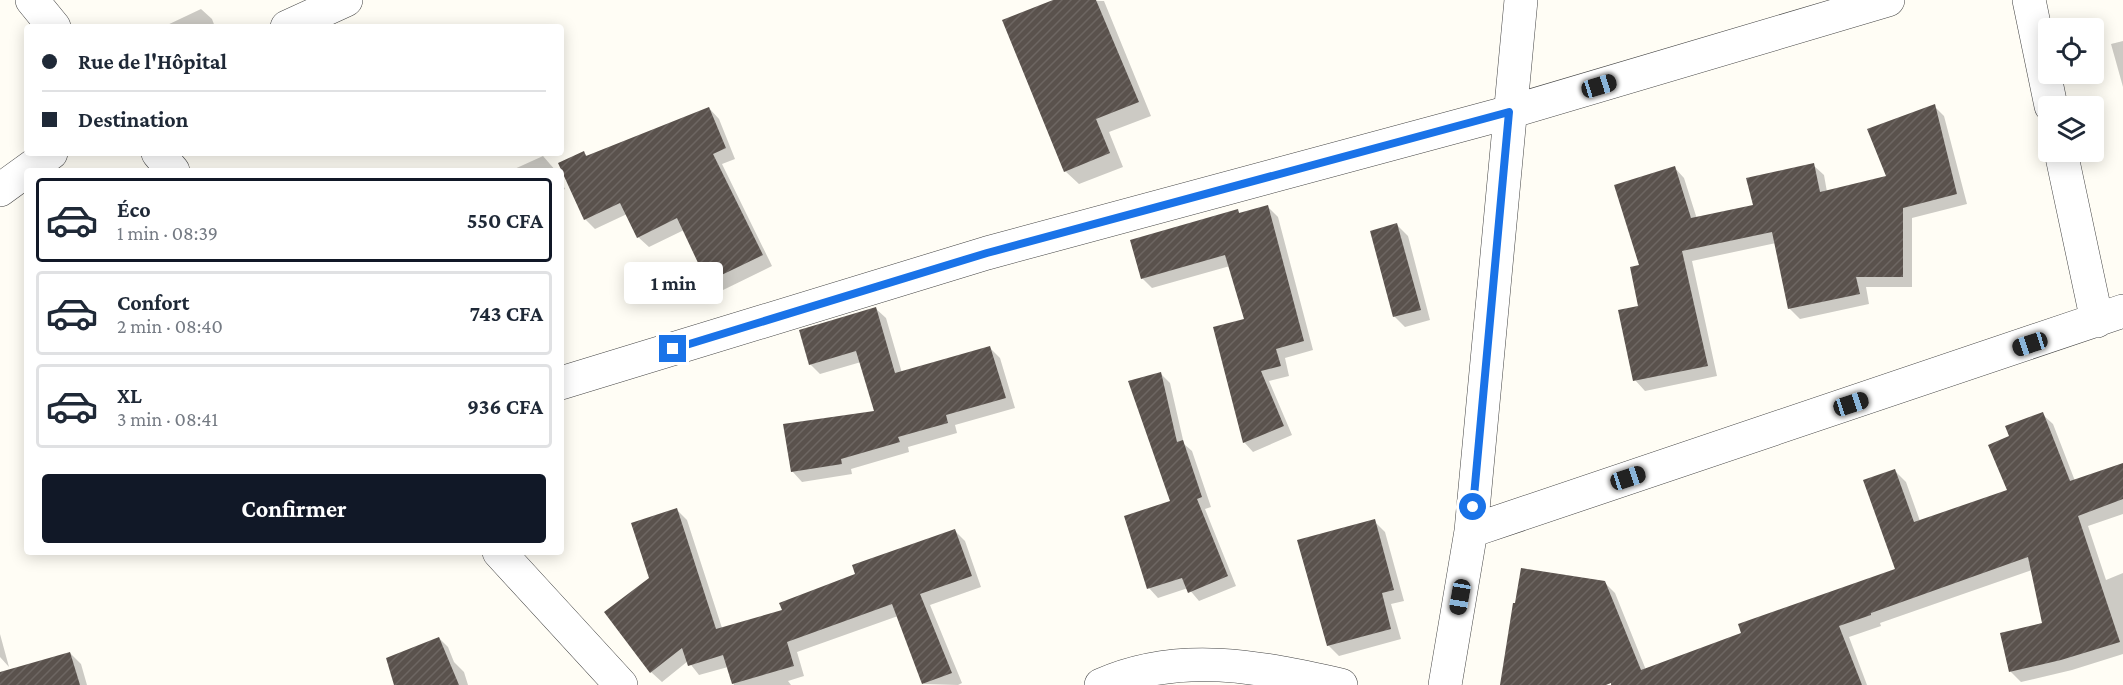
<!DOCTYPE html>
<html lang="fr">
<head>
<meta charset="utf-8">
<style>
	body { margin:0; font-family:"Crimson Pro",serif; background:#f2f2f3; color:#1f2937; height:100vh; display:flex; flex-direction:column; font-size:22px; white-space:nowrap }
	* { box-sizing:border-box; margin:0 }
	p { font-size:20px; color:#747a83 }
	.icon { flex:none; width:33px; height:33px; fill:none; stroke:currentColor; stroke-width:2; stroke-linecap:round; stroke-linejoin:round }
	.map { position:relative; flex:1; overflow:hidden }
	.drawer { position:absolute; left:24px; top:168px; width:540px; height:387px; display:flex; flex-direction:column; background:#fff; border-radius:6px; box-shadow:0 3px 15px #0003 }
	.drawer>* { flex:none }
	.banner { position:absolute; left:24px; top:24px; width:540px; height:132px; border-radius:6px; box-shadow:0 3px 15px #0003; display:grid; align-content:center; height:132px; padding:0 18px; background:#fff }
	.buttons { position:absolute; left:2038px; top:18px; display:grid; gap:12px }
	.buttons a { display:grid; place-items:center; width:66px; height:66px; border-radius:6px; background:#fff; box-shadow:0 3px 15px #0003; font-size:30px }
	.end { position:absolute; width:27px; height:27px; margin:-14px; border:8px solid #1a73e8; background:#fff; box-shadow:0 0 0 3px #fff }
	.from { border-radius:50% }
	.bubble { position:absolute; height:42px; border-radius:6px; background:#fff; box-shadow:0 3px 15px #0003; font-size:20px; font-weight:700; line-height:42px; text-align:center }
	.car { position:absolute; width:18px; height:36px; margin:-18px -9px; border-radius:8px; box-shadow:0 0 4px 2px #0007; background:linear-gradient(#222 24%,#8ab4d8 0 40%,#222 0 76%,#8ab4d8 0 86%,#222 0) }
	.banner b { display:flex; align-items:center; gap:21px; height:57px; font-size:22px }
	.banner b+b { border-top:2px solid #e0e1e3 }
	.banner i { width:15px; height:15px; background:#1f2937 }
	ul { padding:10px 0 0; list-style:none }
	li { display:flex; align-items:center; gap:18px; height:84px; margin:0 12px 9px; padding:0 6px; border:3px solid #e0e1e3; border-radius:6px }
	li div { flex:1 }
	li b { display:block; font-size:22px }
	li em { font-style:normal; font-weight:700 }
	li.current { border-color:#111827 }
	li>.icon { width:54px; height:54px; stroke-width:1.5 }
	.cta { display:flex; gap:12px; margin-top:auto; padding:12px 18px }
	.cta a { flex:1; height:69px; border-radius:6px; background:#111827; color:#fff; font-size:24px; font-weight:700; line-height:69px; text-align:center }
	.map>svg:first-child { display:block }
	.shadow { fill:#0003 }
	.building { fill:url(#building-hatch) }
	.lines { fill:none; stroke-linecap:round; stroke-linejoin:round }
	.minor-casing { stroke:#444; stroke-width:34 }
	.minor { stroke:#fff; stroke-width:33 }
	.route { stroke:#1a73e8; stroke-width:8 }
</style>
</head>
<body>
<div class="map">
<svg width="2123" height="685" viewBox="0 0 2123 685">
	<defs>
		<pattern id="building-hatch" width="6" height="6" patternUnits="userSpaceOnUse" patternTransform="scale(1.5)"><rect width="6" height="6" fill="#5a524d"/><path d="M-1 1l2-2M0 6l6-6M5 7l2-2" fill="none" stroke="#6d6662"/></pattern>
	</defs>
	<rect width="100%" height="100%" fill="#fffdf5"/>
	<!-- shadow -->
	<path class="shadow" d="M1058,0l46,1 47,115 -42,16 14,35 -44,17 -14,-13z
		M201,9l11,10 3,8h-52z
		M2123,41v46l-12,-43z
		M1934,106l10,10 23,88 -55,14v69h-46l3,17 -69,15 -11,-11 -13,-65 -84,18 25,115 -72,15 -10,-11 6,-114 33,-99 10,11 13,41 58,-12 58,-42 11,10 3,17 61,-15z
		M709,108l10,11 16,40 -13,5 50,102 -53,26 -11,-11 -24,-51 -35,17 -11,-10 -11,-23 -32,15 -10,-10 -1,-66 4,4z
		M543,156l13,15h-46z
		M561,181l4,8 -4,2z
		M1268,207l10,10 35,133 -28,8 4,18 -20,5 23,54 -39,17 -9,-10 2,-122 -16,-54 -78,22 -10,-10 95,-67 4,3z
		M1397,225l11,11 22,84 -25,7 -11,-11z
		M875,308l11,10 16,55 88,-25 10,10 15,50 -60,17 2,8 -49,14 1,5 -58,17 1,5 -50,8 -10,-11 84,-59 -15,-50 -41,12 -10,-10z
		M1161,374l9,9 14,61 8,7 19,56 -6,2 31,77 -37,15 -11,-13 -30,10 -9,-10 23,-87z
		M2042,414l11,10 22,57 48,-16v49l-35,12 18,54 17,-7v81l-51,16 -51,12 -11,-11 34,-47 -12,-54 -152,53 1,3 -32,11 18,48h-251l-16,-35 -3,35h-95l102,-103 11,11 31,77 97,-36 154,-64 -2,-99 11,11 14,39 89,-31 2,-53z
		M677,510l10,10 35,108 62,-17 73,-36 98,-44 10,10 16,46 -51,18 32,78 -4,2 -34,-1 -26,-68 -101,36 7,24 -16,5 3,4h-57l-6,-18 -29,8 -11,-14 -26,21 -11,-10 -1,-94z
		M1374,521l11,11 19,69 -13,3 10,35 -62,17 -11,-11z
		M0,634l9,33 -9,-10z
		M439,638l9,9 6,15 10,10 4,13h-72z
		M70,653l11,11 6,21h-87v-12z"/>
	<!-- building -->
	<path class="building" d="M1053,0h43l43,102 -43,17 14,34 -46,19 -62,-152z
		M1935,104l22,90 -54,14v69h-47l4,17 -72,15 -16,-77 -90,19 26,115 -75,15 -15,-71 20,-4 -8,-39 9,-2 -25,-80 61,-19 16,52 62,-13 -7,-27 68,-15 6,29 66,-16 -19,-47z
		M709,107l17,41 -13,6 50,101 -56,27 -30,-64 -40,20 -17,-35 -36,17 -26,-57 26,-12 2,5z
		M1268,205l36,136 -28,8 5,17 -20,5 23,55 -41,17 -30,-116 31,-8 -19,-64 -84,24 -11,-39 108,-31 1,4z
		M1397,223l24,87 -28,7 -23,-86z
		M876,307l19,66 95,-27 16,52 -60,17 2,8 -50,14 2,5 -59,17 1,5 -51,8 -8,-48 91,-13 -18,-60 -47,14 -10,-35z
		M1161,372l16,70 6,-2 19,57 -5,2 31,77 -40,17 -6,-15 -35,11 -23,-73 46,-15 -42,-120z
		M2043,412l27,69 53,-18v36l-45,17 42,126 -59,18 -52,12 -9,-39 42,-10 -14,-66 -157,56v2l-32,11 23,59h-251v-2l-5,2h-106l13,-82h2l6,-35 84,13 36,89 100,-37 -3,-9 157,-55 -32,-89 32,-11 19,53 93,-32 -19,-45 21,-9 -4,-10z
		M677,508l39,121 66,-19 -3,-7 76,-29 -3,-9 103,-36 17,47 -52,18 32,79 -30,11 -30,-80 -105,38 7,24 -62,18 -9,-29 -35,11 -6,-18 -32,25 -46,-61 45,-34 -18,-55z
		M1375,519l19,71 -12,3 9,36 -64,17 -30,-106z
		M439,637l20,48h-65l-8,-27z
		M70,652l10,33h-80v-13z"/>
	<g class="lines">
		<defs>
			<path id="minor" d="M32,0l22,27
				M2029,0l22,106
				M287,27l59,-27
				M2061,152l36,169
				M158,153l15,18
				M0,190l51,-37
				M561,383l426,-130 523,-141 378,-112
				M1471,531l652,-220
				M499,552l122,133
				M1101,685c78,-35 159,-18 240,0
				M1445,685l26,-154 50,-531"/>
		</defs>
		<!-- minor casing -->
		<use href="#minor" class="minor-casing"/>
		<!-- minor -->
		<use href="#minor" class="minor"/>
	</g>
	<g class="lines">
		<!-- route -->
		<path class="route" d="M673,349l314,-96 522,-141 -36,395"/>
	</g>
</svg>
<div class="buttons">
<a><svg class="icon" aria-label="locate" viewBox="0 0 24 24"><circle cx="12" cy="12" r="6"/><path d="M12 2v4M12 18v4M2 12h4M18 12h4"/></svg></a>
<a><svg class="icon" aria-label="layers" viewBox="0 0 24 24"><path d="M12 4l9 5-9 5-9-5zM3 14l9 5 9-5"/></svg></a>
</div>
<i class="end from" style="left:1473px;top:507px"></i>
<i class="end" style="left:673px;top:349px"></i>
<div class="bubble" style="left:624px;top:262px;width:99px">1 min</div>
<i class="car" style="left:1599px;top:86px;rotate:73deg"></i>
<i class="car" style="left:2030px;top:344px;rotate:252deg"></i>
<i class="car" style="left:1851px;top:404px;rotate:72deg"></i>
<i class="car" style="left:1628px;top:478px;rotate:72deg"></i>
<i class="car" style="left:1460px;top:597px;rotate:190deg"></i>
<div class="banner">
<b><i class="from"></i>Rue de l'Hôpital</b>
<b><i></i>Destination</b>
</div>
<section class="drawer">
<ul>
<li class="current"><svg class="icon" aria-label="car" viewBox="0 0 24 24"><path d="M5 17H2v-5l4-1 3-4h7l3 4 3 1v5h-3M9 17h6M6 11h13"/><circle cx="7" cy="17" r="2"/><circle cx="17" cy="17" r="2"/></svg><div><b>Éco</b><p>1 min · 08:39</p></div><em>550 CFA</em></li>
<li><svg class="icon" aria-label="car" viewBox="0 0 24 24"><path d="M5 17H2v-5l4-1 3-4h7l3 4 3 1v5h-3M9 17h6M6 11h13"/><circle cx="7" cy="17" r="2"/><circle cx="17" cy="17" r="2"/></svg><div><b>Confort</b><p>2 min · 08:40</p></div><em>743 CFA</em></li>
<li><svg class="icon" aria-label="car" viewBox="0 0 24 24"><path d="M5 17H2v-5l4-1 3-4h7l3 4 3 1v5h-3M9 17h6M6 11h13"/><circle cx="7" cy="17" r="2"/><circle cx="17" cy="17" r="2"/></svg><div><b>XL</b><p>3 min · 08:41</p></div><em>936 CFA</em></li>
</ul>
<div class="cta"><a>Confirmer</a></div>
</section>
</div>
</body>
</html>
